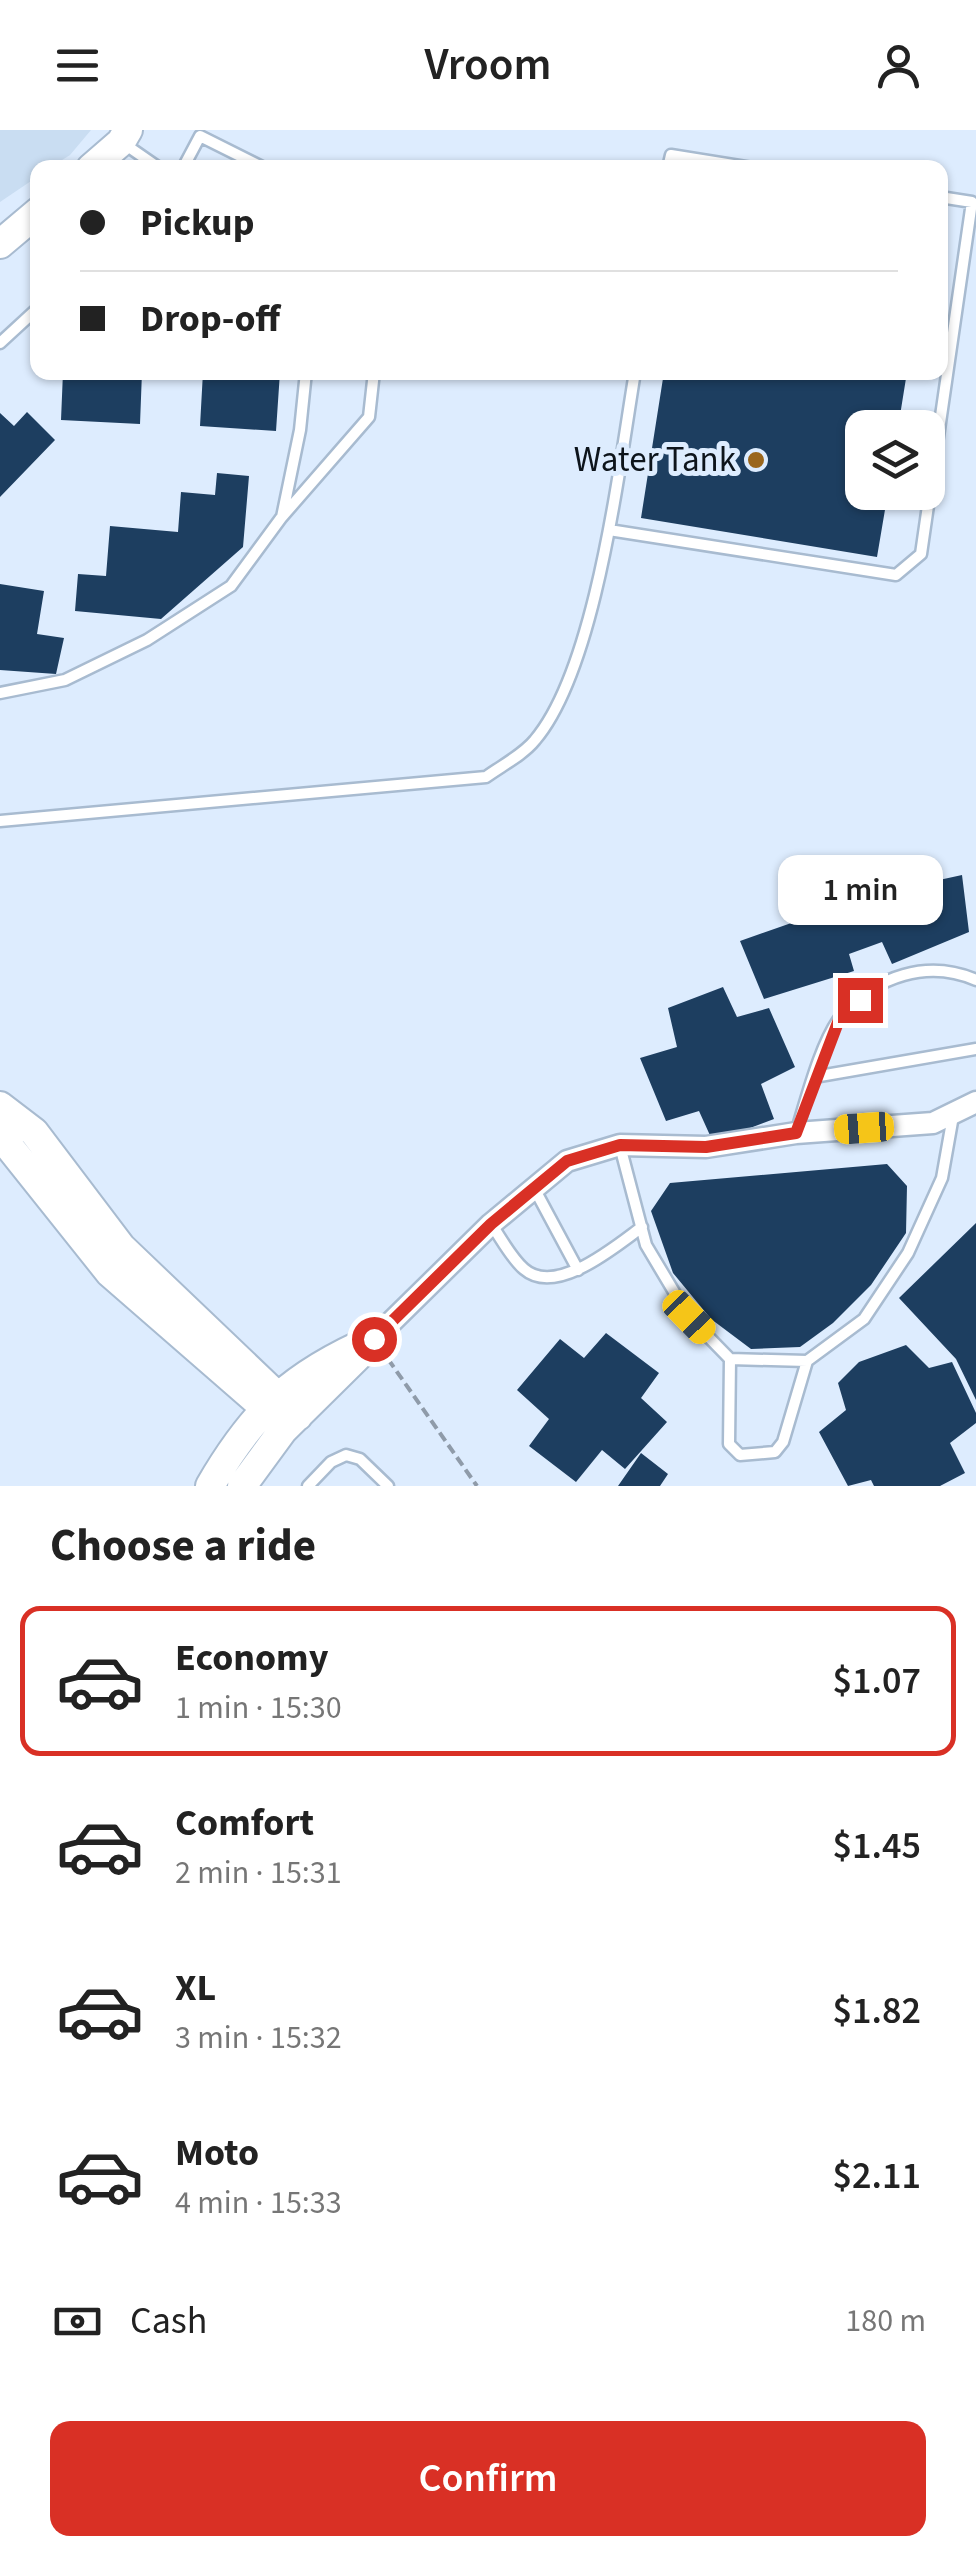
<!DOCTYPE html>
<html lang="en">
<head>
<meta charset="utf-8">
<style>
	body { margin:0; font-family:"Source Sans 3",sans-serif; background:#f6f6f6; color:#222; height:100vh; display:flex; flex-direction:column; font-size:38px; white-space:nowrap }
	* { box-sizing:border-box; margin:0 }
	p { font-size:32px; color:#767676 }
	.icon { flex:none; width:55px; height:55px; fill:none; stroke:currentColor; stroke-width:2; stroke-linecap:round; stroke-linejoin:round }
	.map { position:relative; height:1356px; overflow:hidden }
	.sheet { display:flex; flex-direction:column; background:#fff; flex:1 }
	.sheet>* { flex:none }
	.guide { position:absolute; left:30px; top:30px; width:918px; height:220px; border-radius:20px; box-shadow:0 2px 8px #0004; display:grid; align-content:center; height:220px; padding:0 50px; background:#fff }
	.buttons { position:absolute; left:845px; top:280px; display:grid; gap:20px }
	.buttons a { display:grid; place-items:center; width:100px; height:100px; border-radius:20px; background:#fff; box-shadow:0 2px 8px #0004; font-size:50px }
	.end { position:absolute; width:45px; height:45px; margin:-22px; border:12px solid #d93025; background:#fff; box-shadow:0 0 0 5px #fff }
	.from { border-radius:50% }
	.bubble { position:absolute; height:70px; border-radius:20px; background:#fff; box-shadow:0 2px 8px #0004; font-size:32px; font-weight:600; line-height:70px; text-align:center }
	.car { position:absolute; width:30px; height:60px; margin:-30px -15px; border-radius:12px; box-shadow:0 0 8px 2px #0007; background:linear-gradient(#f5c518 24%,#345 0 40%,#f5c518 0 76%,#345 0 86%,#f5c518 0) }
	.guide b { display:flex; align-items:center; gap:35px; height:95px; font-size:38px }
	.guide b+b { border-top:2px solid #e0e0e0 }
	.guide i { width:25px; height:25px; background:#222 }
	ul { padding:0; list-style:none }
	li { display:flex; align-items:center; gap:30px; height:150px; margin:0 20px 15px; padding:0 30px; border:5px solid transparent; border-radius:20px }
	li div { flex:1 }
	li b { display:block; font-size:38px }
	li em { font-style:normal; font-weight:600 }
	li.on { border-color:#d93025 }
	li>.icon { width:90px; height:90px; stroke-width:1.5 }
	h2 { padding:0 50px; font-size:45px; line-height:120px }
	.pay { display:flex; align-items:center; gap:25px; height:110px; padding:0 50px; font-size:38px }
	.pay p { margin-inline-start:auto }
	.button { display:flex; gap:20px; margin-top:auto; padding:20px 50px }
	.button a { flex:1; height:115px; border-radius:20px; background:#d93025; color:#fff; font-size:40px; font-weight:600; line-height:115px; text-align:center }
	header { display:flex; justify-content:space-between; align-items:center; height:130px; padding:0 50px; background:#fff; font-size:45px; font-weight:600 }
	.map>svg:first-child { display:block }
	.built { fill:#c9ddf2 }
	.building { fill:#1d3e60 }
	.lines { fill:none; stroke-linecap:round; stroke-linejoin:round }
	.service-casing { stroke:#a8bbd0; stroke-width:15 }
	.minor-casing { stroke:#a8bbd0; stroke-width:25 }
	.tertiary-casing { stroke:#a8bbd0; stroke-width:32 }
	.path { stroke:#8f9ba9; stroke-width:4; stroke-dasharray:10 5; stroke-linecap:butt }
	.service { stroke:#fff; stroke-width:10 }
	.minor { stroke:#fff; stroke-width:20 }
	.tertiary { stroke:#fff; stroke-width:28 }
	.route { stroke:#d93025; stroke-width:12 }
	.poi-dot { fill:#9a661c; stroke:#ddecfe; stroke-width:4 }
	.labels { text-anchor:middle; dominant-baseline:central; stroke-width:10; stroke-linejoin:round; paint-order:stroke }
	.poi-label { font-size:35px; fill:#0d141b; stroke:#ddecfe; text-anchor:end }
</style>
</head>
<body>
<header><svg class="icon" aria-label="menu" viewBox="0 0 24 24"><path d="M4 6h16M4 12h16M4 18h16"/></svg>Vroom<svg class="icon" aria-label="person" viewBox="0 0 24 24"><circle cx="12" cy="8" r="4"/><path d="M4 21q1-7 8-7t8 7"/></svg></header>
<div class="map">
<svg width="976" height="1356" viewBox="0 0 976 1356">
	<rect width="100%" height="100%" fill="#ddecfe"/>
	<!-- built -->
	<path class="built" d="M0,0h91l-21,25 -19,12 -13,1 -1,9 -37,25z"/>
	<!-- building -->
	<path class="building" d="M63,242h79l-2,52 -79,-4z
		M203,242h77l-4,59 -76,-5z
		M664,242h243l-9,56h-36v64h26l-11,65 -236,-39z
		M27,282l28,28 -55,57v-84l14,13z
		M217,343l32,3 -6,71 -82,72 -86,-8 3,-37 28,2 4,-50 68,6 3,-40 34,3z
		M0,454l44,7 -7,43 27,4 -8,36 -56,-4z
		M962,745l7,57 -77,32 -10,-22 -33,12 5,17 -90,28 -24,-58 100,-35 2,12 26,-6 -2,-16z
		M723,857l14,30 32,-9 26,59 -34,17 13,35 -61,23 -14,-31 -33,10 -26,-63 37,-11 -9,-39z
		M887,1034l20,22 -1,47 -35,52 -38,38 -33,24 -49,2 -40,-30 -38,-46 -22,-62 19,-28z
		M976,1093v177l-20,-41 -57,-61z
		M606,1203l53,40 -18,25 26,24 -42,47 -23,-19 -26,32 -47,-36 20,-27 -32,-29 43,-51 24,19z
		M906,1215l23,23 23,-6 24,51v10l-26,20 15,30 -25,13h-66l-3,-6 -23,6 -29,-54 27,-22 -8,-27 21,-21z
		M641,1323l27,21 -8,12h-42z"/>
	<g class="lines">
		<defs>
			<path id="service" d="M123,13l36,25
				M183,38l17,-32 64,32
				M668,38l3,-13 81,13
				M0,213l38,-35
				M282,387l18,-87 6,-58
				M609,400l287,45 25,-21 51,-352 -32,-5
				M0,563l65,-13 82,-40 84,-54 50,-68 88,-101 5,-45
				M0,691l486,-44c15,-11 37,-22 49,-37 61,-72 84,-273 100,-368
				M814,947l162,-28
				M796,1003c10,-32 25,-93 46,-118 34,-39 86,-56 134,-35
				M620,1016l26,99 43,72 41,42 77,2 57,-42 44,-66 34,-75 11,-62
				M534,1058l44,82
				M491,1094c10,14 20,34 33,45 32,28 92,-23 118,-42
				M730,1229l-1,85 11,11 35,-3 8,-10 24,-81
				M308,1356l23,-24 15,-7 14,4 28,27"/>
			<path id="minor" d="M374,1209l117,-115 76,-63 53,-16 86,2 90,-14 137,-10 43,-21"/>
			<path id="tertiary" d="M91,38l30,-26 7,-12
				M0,114l38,-32
				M0,976l34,26 87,115 177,169
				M0,1005l110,138 147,128 26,29
				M210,1356c44,-76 83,-112 164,-147
				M242,1356l41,-56 80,-79"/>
		</defs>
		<!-- service casing -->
		<use href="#service" class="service-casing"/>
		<!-- minor casing -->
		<use href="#minor" class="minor-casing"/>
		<!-- tertiary casing -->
		<use href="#tertiary" class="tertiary-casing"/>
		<!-- path -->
		<path class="path" d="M388,1229l89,127"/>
		<!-- service -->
		<use href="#service" class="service"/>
		<!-- minor -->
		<use href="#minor" class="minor"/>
		<!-- tertiary -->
		<use href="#tertiary" class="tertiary"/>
	</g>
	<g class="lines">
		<!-- route -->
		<path class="route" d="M374,1209l117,-115 76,-63 53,-16 86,2 90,-14 44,-116 20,-17"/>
	</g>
	<!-- markers -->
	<circle class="poi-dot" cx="756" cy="330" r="10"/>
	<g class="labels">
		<!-- poi labels -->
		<g class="poi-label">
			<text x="736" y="330">Water Tank</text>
		</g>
	</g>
</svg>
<div class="buttons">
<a><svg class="icon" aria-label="layers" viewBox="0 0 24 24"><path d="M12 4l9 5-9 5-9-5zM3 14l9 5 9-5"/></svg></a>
</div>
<i class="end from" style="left:374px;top:1209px"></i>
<i class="end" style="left:860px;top:870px"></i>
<div class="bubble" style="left:778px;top:725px;width:165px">1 min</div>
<i class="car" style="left:864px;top:998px;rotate:266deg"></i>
<i class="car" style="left:689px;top:1187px;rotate:136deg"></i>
<div class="guide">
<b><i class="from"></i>Pickup</b>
<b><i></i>Drop-off</b>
</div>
</div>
<section class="sheet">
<h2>Choose a ride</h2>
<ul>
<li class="on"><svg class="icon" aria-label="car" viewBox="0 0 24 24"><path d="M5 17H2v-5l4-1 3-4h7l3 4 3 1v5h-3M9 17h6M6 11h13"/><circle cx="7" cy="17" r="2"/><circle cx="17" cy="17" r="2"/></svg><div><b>Economy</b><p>1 min · 15:30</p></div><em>$1.07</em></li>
<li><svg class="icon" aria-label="car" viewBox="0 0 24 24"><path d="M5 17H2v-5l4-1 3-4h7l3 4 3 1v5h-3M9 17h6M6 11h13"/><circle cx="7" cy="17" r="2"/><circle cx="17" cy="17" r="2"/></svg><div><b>Comfort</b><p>2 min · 15:31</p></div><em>$1.45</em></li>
<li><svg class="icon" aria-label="car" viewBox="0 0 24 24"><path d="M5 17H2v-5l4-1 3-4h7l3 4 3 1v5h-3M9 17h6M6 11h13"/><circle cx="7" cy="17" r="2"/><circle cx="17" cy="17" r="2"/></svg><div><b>XL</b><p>3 min · 15:32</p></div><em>$1.82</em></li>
<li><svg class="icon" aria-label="car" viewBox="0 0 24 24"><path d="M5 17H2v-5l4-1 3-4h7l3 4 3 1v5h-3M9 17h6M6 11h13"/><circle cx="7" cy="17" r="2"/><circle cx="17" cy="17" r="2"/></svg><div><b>Moto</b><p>4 min · 15:33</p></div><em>$2.11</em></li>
</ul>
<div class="pay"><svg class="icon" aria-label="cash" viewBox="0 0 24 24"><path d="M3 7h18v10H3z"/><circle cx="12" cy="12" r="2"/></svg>Cash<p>180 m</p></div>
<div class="button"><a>Confirm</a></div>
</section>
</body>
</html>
